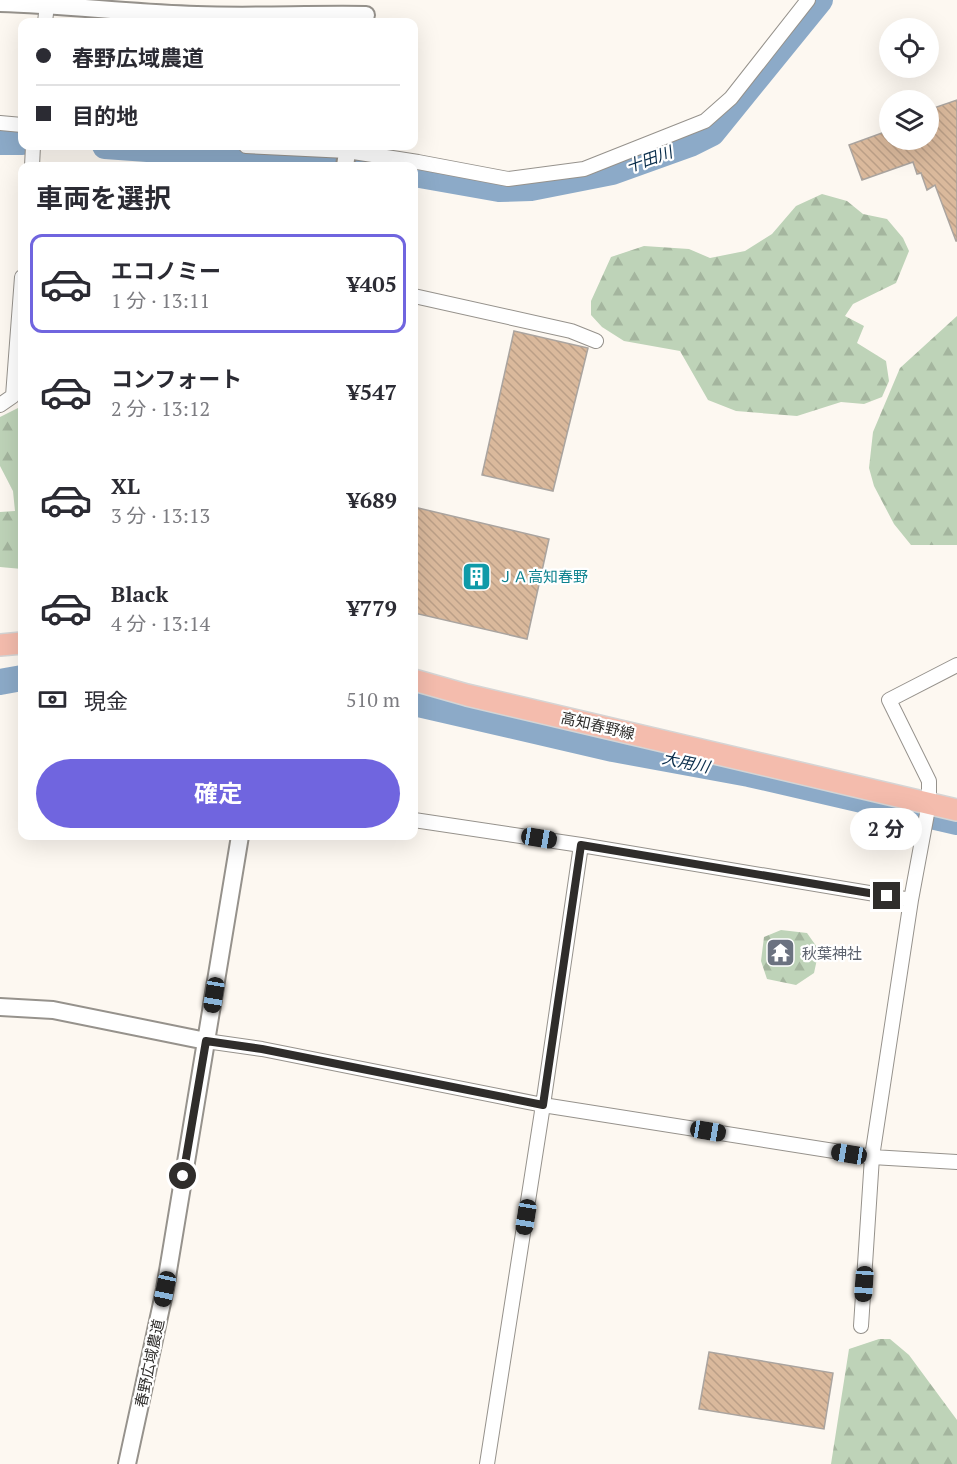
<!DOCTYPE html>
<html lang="ja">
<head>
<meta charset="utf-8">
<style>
	body { margin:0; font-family:"PT Serif","Noto Sans JP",serif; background:#f2f2f3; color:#2b2b33; height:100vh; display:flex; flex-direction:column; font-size:22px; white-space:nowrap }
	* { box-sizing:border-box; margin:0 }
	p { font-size:20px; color:#7c7c81 }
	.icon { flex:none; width:33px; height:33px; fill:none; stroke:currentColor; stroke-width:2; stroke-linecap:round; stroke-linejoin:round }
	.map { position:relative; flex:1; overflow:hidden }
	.sheet { position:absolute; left:18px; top:162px; width:400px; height:678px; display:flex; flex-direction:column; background:#fff; border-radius:12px; box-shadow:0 6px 24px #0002 }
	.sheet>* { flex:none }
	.hud { position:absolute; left:18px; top:18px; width:400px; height:132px; border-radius:12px; box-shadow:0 6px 24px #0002; display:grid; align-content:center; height:132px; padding:0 18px; background:#fff }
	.tools { position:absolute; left:879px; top:18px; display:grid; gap:12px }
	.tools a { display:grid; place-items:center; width:60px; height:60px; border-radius:50%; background:#fff; box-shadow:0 6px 24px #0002; font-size:30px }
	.end { position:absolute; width:27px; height:27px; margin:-14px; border:8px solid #2f2d2b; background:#fff; box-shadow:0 0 0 3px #fff }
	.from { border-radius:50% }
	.bubble { position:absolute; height:42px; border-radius:21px; background:#fff; box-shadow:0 6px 24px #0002; font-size:20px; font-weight:700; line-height:42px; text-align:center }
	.car { position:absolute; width:18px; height:36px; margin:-18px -9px; border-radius:8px; box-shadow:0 0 4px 2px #0007; background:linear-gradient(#222 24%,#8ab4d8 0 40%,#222 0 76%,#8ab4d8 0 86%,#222 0) }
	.hud b { display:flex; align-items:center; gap:21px; height:57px; font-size:22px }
	.hud b+b { border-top:2px solid #e1e1e2 }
	.hud i { width:15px; height:15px; background:#2b2b33 }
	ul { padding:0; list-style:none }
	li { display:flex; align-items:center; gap:18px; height:99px; margin:0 12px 9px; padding:0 6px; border:3px solid transparent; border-radius:12px }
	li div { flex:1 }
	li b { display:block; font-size:22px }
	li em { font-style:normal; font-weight:700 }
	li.current { border-color:#7065df }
	li>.icon { width:54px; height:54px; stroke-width:1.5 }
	h2 { padding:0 18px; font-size:27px; line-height:72px }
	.pay { display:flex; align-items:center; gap:15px; height:66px; padding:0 18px; font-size:22px }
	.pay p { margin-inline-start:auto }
	.cta { display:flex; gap:12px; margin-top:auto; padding:12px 18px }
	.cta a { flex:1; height:69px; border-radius:36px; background:#7065df; color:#fff; font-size:24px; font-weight:700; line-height:69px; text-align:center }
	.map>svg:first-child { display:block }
	.forest { fill:url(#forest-firs) }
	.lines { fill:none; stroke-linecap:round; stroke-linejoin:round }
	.river { stroke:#8caac8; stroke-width:26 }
	.building { fill:url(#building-back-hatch); stroke:#aaa49f; stroke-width:1.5 }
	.minor-casing { stroke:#96928c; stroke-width:16 }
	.tertiary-casing { stroke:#96928c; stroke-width:20 }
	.primary-casing { stroke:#d5d5d5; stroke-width:24 }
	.minor { stroke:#fff; stroke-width:14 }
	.tertiary { stroke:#fff; stroke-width:16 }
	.primary { stroke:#f4bcad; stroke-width:21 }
	.route { stroke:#2f2d2b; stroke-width:8 }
	.labels { text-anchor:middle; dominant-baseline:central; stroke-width:4.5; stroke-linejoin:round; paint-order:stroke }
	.culture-label { font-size:15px; fill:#0d838f; stroke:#fff; text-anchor:start }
	.street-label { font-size:15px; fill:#2f2d2b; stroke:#fff }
	.worship-label { font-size:15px; fill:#5b616d; stroke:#fff; text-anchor:start }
	.water-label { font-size:16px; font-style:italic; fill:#092d4b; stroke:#fff }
</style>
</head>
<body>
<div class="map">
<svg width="957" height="1464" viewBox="0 0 957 1464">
	<defs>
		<pattern id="forest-firs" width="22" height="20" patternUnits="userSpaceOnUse" patternTransform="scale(1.5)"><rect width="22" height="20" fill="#bed3b8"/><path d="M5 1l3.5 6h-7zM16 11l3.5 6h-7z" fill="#a4b59e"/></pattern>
		<pattern id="building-back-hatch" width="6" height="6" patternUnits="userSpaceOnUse" patternTransform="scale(1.5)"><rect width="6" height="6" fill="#dab99c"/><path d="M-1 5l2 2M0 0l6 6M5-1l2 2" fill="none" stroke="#bb9f87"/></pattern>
	</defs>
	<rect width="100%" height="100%" fill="#fdf8f1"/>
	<!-- forest -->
	<path class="forest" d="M822,194l25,7 16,13 24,5 16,19 6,13 -13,32 -43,21 -8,12 19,10 -7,17 29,18 3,20 -7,16 -18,7 -23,-2 -44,14 -61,-5 -28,-11 -28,-49 -56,-10 -22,-14 -11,-12v-14l20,-44 33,-11 45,3 21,9 35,-7 27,-17 24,-28z
		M957,316v229h-46l-17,-21 -20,-38 -5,-18 4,-36 27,-64z
		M20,407l2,1v161l-22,-2v-55l15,-1 -2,-20 -13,-25v-49z
		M781,930l26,3 12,17 -5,23 -18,12 -29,-6 -6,-18 3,-24z
		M879,1339h11l19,16 48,65v44h-126l18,-115z"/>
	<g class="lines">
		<!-- river -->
		<path class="river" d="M0,142h22
			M105,146l253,18 16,2
			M414,174l85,15 32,-1 81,-16 78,-28 22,-11 108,-133
			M0,682l22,-4
			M414,703l199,46 136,25 208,48"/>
	</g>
	<!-- building -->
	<path class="building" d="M957,100v141h-1l-21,-56 -8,5 -6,-17 -4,1 -4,-12 -51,18 -13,-35 41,-15v10h38v-30z
		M514,331l74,17 -35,143 -71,-16z
		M414,507l135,32 -22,100 -113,-26z
		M709,1352l124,21 -9,56 -125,-20z"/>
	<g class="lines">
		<defs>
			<path id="minor" d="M45,22l2,-17
				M0,123l22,2
				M246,146l101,5 71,11 90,17 76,-10 121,-48 26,-23 77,-98
				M32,166l1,-20
				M414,296l157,35 25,10
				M0,405l13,-9 9,-119
				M414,820l167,25 330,55
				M206,1041l56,8 281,56 329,52 85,5
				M861,1326l11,-169 39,-257 18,-97v-22l-40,-81 68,-35
				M487,1464l56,-359 38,-260"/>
			<path id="tertiary" d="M0,3c66,2 131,10 197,12 56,2 113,-1 169,0
				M345,166l3,-20
				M0,1007l53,3 153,31
				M127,1464l38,-175 75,-453"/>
			<path id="primary" d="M0,645l22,-2
				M414,680l53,15 490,115"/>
		</defs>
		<!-- minor casing -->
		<use href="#minor" class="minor-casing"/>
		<!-- tertiary casing -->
		<use href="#tertiary" class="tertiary-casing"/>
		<!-- primary casing -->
		<use href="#primary" class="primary-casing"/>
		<!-- minor -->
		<use href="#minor" class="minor"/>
		<!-- tertiary -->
		<use href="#tertiary" class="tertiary"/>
		<!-- primary -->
		<use href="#primary" class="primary"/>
	</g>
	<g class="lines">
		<!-- route -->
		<path class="route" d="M183,1176l23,-135 56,8 281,56 38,-260 306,51"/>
	</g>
	<!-- icons -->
	<defs>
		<symbol id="building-square" viewBox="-11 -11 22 22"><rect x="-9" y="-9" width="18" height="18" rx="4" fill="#0f9aa8" stroke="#fff"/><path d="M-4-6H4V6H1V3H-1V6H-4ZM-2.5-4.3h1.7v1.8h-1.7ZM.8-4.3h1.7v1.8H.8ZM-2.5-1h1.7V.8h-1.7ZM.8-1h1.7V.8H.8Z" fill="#fff"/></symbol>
		<symbol id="temple-square" viewBox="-11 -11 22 22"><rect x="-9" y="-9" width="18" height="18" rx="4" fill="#6b7280" stroke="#fff"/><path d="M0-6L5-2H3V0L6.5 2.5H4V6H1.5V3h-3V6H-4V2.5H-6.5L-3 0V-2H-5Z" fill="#fff"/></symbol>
	</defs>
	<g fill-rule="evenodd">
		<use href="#building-square" x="460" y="560" width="33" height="33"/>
		<use href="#temple-square" x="764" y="936" width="33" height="33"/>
	</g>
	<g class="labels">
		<!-- culture labels -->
		<g class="culture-label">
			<text x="498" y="576">ＪＡ高知春野</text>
		</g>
		<!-- street labels -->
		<g class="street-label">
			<text transform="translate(598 725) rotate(13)">高知春野線</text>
			<text transform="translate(149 1363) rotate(-78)">春野広域農道</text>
		</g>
		<!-- worship labels -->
		<g class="worship-label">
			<text x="802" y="953">秋葉神社</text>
		</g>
		<!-- water labels -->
		<g class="water-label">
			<text transform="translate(649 159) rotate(-20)">十田川</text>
			<text transform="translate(686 762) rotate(12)">大用川</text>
		</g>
	</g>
</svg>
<div class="tools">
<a><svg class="icon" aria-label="locate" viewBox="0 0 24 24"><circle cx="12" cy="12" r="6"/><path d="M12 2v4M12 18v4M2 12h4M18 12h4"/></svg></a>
<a><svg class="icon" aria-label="layers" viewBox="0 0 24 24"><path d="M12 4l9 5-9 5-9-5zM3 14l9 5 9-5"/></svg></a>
</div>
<i class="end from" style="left:183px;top:1176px"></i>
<i class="end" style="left:887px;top:896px"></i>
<div class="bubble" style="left:850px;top:808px;width:72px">2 分</div>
<i class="car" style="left:539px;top:838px;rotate:99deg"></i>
<i class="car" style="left:214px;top:995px;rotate:189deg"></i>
<i class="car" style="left:708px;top:1131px;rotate:99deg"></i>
<i class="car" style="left:849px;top:1154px;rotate:279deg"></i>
<i class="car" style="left:526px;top:1217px;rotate:189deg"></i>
<i class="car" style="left:864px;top:1284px;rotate:184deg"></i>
<i class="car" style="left:165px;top:1289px;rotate:192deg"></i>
<div class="hud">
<b><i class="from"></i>春野広域農道</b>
<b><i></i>目的地</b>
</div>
<section class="sheet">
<h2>車両を選択</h2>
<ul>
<li class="current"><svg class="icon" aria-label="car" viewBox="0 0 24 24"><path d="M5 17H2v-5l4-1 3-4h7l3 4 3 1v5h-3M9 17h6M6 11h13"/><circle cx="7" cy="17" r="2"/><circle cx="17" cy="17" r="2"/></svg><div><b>エコノミー</b><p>1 分 · 13:11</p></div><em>¥405</em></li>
<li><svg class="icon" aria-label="car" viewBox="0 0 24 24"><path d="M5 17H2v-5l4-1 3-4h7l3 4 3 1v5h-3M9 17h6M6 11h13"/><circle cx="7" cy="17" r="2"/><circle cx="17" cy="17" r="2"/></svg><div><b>コンフォート</b><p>2 分 · 13:12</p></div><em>¥547</em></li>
<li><svg class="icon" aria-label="car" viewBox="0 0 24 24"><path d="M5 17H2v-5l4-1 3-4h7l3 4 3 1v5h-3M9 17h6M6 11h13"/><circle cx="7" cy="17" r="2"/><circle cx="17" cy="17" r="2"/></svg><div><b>XL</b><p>3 分 · 13:13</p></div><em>¥689</em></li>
<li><svg class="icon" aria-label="car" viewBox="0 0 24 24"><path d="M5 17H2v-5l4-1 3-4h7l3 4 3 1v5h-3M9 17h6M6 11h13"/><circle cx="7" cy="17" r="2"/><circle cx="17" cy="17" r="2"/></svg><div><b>Black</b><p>4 分 · 13:14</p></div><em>¥779</em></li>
</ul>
<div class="pay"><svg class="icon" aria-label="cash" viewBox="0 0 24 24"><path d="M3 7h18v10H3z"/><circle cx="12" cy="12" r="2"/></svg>現金<p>510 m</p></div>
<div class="cta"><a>確定</a></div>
</section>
</div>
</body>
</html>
